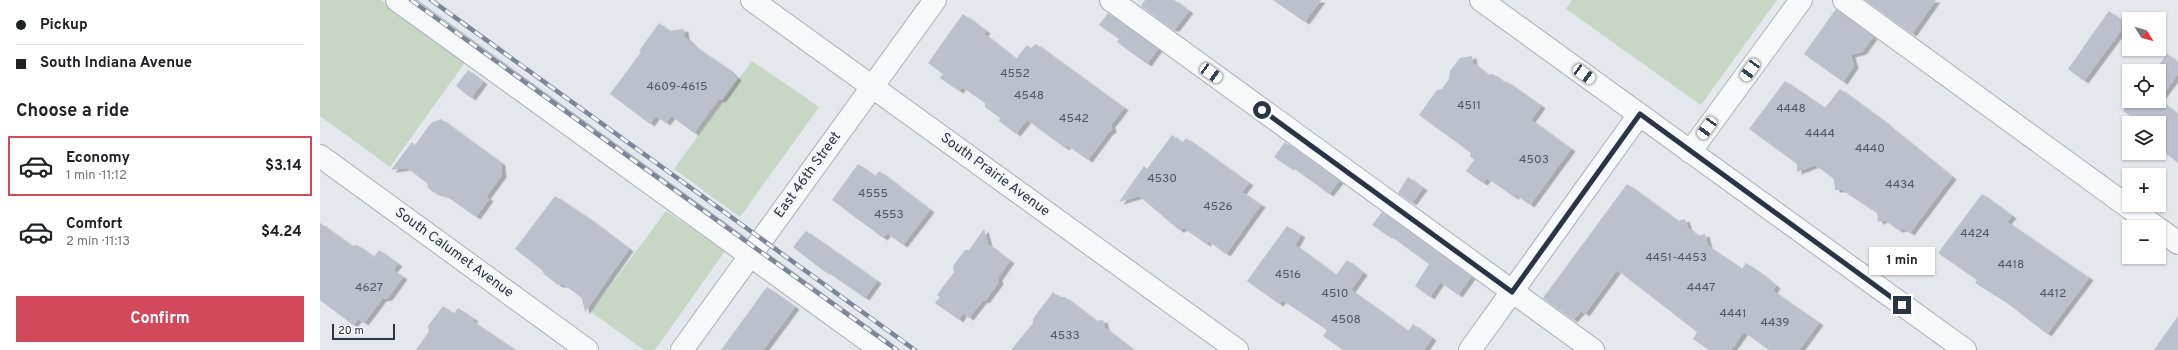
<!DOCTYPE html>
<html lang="en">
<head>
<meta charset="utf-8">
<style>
	body { margin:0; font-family:Overpass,sans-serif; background:#f6f6f6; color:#202124; height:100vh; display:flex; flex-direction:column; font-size:15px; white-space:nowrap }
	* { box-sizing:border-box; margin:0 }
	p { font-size:13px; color:#757577 }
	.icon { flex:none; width:22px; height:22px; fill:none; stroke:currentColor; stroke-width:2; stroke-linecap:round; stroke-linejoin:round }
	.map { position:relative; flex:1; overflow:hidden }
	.drawer { display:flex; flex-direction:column; background:#fff; width:320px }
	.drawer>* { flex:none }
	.guide { display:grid; align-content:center; height:88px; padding:0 16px; background:#fff }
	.needle { width:26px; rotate:127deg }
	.buttons { position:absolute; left:1802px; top:12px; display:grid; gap:8px }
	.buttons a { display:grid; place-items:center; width:44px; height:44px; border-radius:0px; background:#fff; box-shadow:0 1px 3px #0004; font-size:20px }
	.scale { position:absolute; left:12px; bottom:10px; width:63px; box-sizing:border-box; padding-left:4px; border:2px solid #2b3445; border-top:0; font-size:11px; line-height:14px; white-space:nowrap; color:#2b3445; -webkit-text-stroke:3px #f4f6f9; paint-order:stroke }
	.end { position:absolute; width:18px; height:18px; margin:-9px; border:5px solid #2b3445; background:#fff; box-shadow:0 0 0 2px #fff }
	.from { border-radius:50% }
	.bubble { position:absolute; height:28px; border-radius:0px; background:#fff; box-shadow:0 1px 3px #0004; font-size:13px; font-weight:700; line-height:28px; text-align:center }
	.car { position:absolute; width:12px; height:24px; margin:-12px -6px; border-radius:5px; box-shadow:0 0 3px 1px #0007; background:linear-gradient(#fff 24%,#345 0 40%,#fff 0 76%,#345 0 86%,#fff 0) }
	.guide b { display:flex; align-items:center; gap:14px; height:38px; font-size:15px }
	.guide b+b { border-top:1px solid #e0e0e0 }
	.guide i { width:10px; height:10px; background:#202124 }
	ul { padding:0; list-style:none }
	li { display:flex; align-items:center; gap:12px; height:60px; margin:0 8px 6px; padding:0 8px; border:2px solid transparent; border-radius:0px }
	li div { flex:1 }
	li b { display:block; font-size:15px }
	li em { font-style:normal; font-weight:700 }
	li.on { border-color:#d1495b }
	li>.icon { width:36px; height:36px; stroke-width:1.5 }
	h2 { padding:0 16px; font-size:18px; line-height:48px }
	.cta { display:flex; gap:8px; margin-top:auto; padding:8px 16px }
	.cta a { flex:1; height:46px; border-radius:0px; background:#d1495b; color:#fff; font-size:16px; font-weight:700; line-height:46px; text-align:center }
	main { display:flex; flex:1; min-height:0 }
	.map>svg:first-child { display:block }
	.green { fill:#c9d6c5 }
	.building { fill:#bbc0ca; filter:url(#shadow) }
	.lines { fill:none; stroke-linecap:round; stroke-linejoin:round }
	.minor-casing { stroke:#a9aeb7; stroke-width:24 }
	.minor { stroke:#f7f8fa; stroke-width:22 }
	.rail-casing { stroke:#7d8696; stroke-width:4.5 }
	.rail { stroke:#f4f6f9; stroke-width:3; stroke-dasharray:9; stroke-linecap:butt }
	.route { stroke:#2b3445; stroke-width:5 }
	.labels { text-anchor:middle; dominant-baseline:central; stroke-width:4; stroke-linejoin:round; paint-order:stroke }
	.number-label { font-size:12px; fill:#4f5766 }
	.street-label { font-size:14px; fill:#2b3445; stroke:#f4f6f9 }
</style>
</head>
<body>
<main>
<section class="drawer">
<div class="guide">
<b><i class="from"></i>Pickup</b>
<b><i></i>South Indiana Avenue</b>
</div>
<h2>Choose a ride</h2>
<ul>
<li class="on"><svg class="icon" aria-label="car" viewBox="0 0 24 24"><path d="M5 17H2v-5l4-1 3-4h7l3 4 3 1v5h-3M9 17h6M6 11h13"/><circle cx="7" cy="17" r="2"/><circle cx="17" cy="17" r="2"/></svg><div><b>Economy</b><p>1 min · 11:12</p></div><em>$3.14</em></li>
<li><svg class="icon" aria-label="car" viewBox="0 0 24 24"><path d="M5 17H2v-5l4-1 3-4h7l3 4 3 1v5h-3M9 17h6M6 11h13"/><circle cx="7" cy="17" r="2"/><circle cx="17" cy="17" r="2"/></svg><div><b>Comfort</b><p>2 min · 11:13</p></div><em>$4.24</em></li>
</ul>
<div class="cta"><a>Confirm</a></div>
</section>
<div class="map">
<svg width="1858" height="350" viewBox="0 0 1858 350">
	<defs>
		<filter id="shadow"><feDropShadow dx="4.5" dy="2.5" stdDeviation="0" flood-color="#0004"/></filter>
	</defs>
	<rect width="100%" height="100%" fill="#e4e7ec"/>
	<!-- green -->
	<path class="green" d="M0,0h61l85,61 -76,106 -70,-51z
		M1252,0h205l-76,105 -135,-96z
		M432,61l67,46 -79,110 -66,-48z
		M346,211l59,40 -70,99h-11l-53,-38z"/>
	<!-- building -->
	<path class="building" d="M825,0h29l15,11 -14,18h-3l-31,-23z
		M953,0h48l-16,22z
		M1545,0h71l-24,34z
		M1516,9l37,28 -11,15 -11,3 3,11 -11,16 -39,-28z
		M1789,11l17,13 -42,57 -16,-12z
		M788,13l50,36 -11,15 -30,-22 2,-3 -20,-14z
		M643,14l23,17 -2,3 32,25 11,-14 4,3 5,-4 88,64 -13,17 1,5 -4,3 -20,27 -21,-15 -2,3 -38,-28 -11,14 -17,-13 1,-3 -15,-11v-4l-23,-16 -3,4 -19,-13 3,-4 -15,-11z
		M339,23l10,8 15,-2 1,8 9,9 34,23 9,9 -15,21 -4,1 -24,33 -23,-17 -5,7 -10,-7 -6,8 -40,-30 31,-42 -2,-1z
		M1847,54l11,8v12l-19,26v-29h-5z
		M1152,56l1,7 15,12 5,-1 12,9 1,-2 35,25 -10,14 40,29 -41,56 -14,-10 -2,2 -27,-19 -4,5 -17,-12 8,-11 -4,-4 1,-3 -52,-38 18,-25 5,-1 7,-10 1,-8 10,-13z
		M148,70l15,12 -12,16 -15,-12z
		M1465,81l40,27 15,-19 37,27 75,61 -42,56 -6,-4 -6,1 -13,-10 -7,2 -1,-9 -35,-23h-7l-1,-11 -19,-14 -18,7v-8l-48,-35z
		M1839,100l19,14v49l-19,-15v-25h-19l-17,-12 8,-10z
		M121,119l60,44 1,12 -16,22 3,2 -13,18 -30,-21 -13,-4 -5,-4 -1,-5 -20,-15 -16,2 21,-28 3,3 16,-22z
		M852,135l10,8 4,-5 63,45 -7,9 19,13 -35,49 -18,-13 -2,3 -22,-16 -5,2 -40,-34 -20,6 25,-36 3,3z
		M965,142l54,39 -10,13 -38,-28 -1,2 -16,-11z
		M538,164l17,12 4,-5 51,39 -27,35 -16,-12 -4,5 -51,-38z
		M1088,177l15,11 -11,15 -14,-10z
		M1307,184l51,37 7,-2 3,9 10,8 7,-2 3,12 34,23 4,-6 14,10 16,13 -3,5 46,32 -20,27h-30l-25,-18 -13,18h-22l-16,-11 4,-7 -80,-62 -32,44 -4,-3 -8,9 -30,-22z
		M1662,194l30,22 -5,6 82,56 -42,56 -40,-31 -32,-20 2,-3 -39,-27z
		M235,196l36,24 38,29 -44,63 -3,-14 -18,-13h-6l-14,-11 -2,-4 -27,-21z
		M1062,212l89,65 -13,18 -18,-13 -10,15 -15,-11 14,-22 -40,-29 -1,1 -16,-11z
		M0,223l32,23 5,-1 17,12 5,-7 19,14 -5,6 10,7 -15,21 -6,1 -18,24 -6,-4 -5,6 -33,-25z
		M967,226l14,9 -6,10 41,30 11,-15 16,13 -12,17 57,41 5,-7 19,14 -8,12h-81l-20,-14 4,-6 -45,-30 -3,4 -32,-23z
		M664,229l4,15 22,17 -12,17 1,4 -14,19 -2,-1 -14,18 -6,-5 -4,7 -24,-17 5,-6 -3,-2 17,-23 -1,-6 12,-16h4z
		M486,231l71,50 -12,17 -39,-27 -1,1 -32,-25z
		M447,287l28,20 -14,19 -18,24h-42z
		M733,292l6,5h6l31,24 7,-1 2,8 28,22h-122l22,-27v-4z
		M123,306l11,8 4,-6 16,11 -2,2 43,29h-99l13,-19 -1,-5z
		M1858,316v34h-24z"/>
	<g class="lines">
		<defs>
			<path id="minor" d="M77,0l484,350
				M432,0l485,350
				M791,0l482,350
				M1161,0l484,350
				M1524,0l312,227
				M1370,152l111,-152
				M0,156l267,194
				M1839,229l19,14
				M362,350l253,-350
				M1150,350l169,-235"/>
		</defs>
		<!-- minor casing -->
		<use href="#minor" class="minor-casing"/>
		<!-- minor -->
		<use href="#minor" class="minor"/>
		<defs>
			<path id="rail" d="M91,0l486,350
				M111,0l484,350"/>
		</defs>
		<!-- rail casing -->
		<use href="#rail" class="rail-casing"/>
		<!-- rail -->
		<use href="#rail" class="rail"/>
	</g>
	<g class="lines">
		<!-- route -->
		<path class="route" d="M942,110l250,182 128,-178 262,191"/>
	</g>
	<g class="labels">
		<!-- number labels -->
		<g class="number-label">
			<text x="695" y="74">4552</text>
			<text x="357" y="87">4609-4615</text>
			<text x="709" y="96">4548</text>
			<text x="1149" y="106">4511</text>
			<text x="1471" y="109">4448</text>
			<text x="754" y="119">4542</text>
			<text x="1500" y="134">4444</text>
			<text x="1550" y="149">4440</text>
			<text x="1214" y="160">4503</text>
			<text x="842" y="179">4530</text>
			<text x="1580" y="185">4434</text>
			<text x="553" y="194">4555</text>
			<text x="898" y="207">4526</text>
			<text x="569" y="215">4553</text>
			<text x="1655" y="234">4424</text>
			<text x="1356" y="258">4451-4453</text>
			<text x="1691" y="265">4418</text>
			<text x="968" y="275">4516</text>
			<text x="49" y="288">4627</text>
			<text x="1381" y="288">4447</text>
			<text x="1015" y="294">4510</text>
			<text x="1733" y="294">4412</text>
			<text x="1413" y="314">4441</text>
			<text x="1026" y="320">4508</text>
			<text x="1455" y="323">4439</text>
			<text x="745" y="336">4533</text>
		</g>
		<!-- street labels -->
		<g class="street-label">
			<text transform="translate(488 175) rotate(-54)">East 46th Street</text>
			<text transform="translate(675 175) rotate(36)">South Prairie Avenue</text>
			<text transform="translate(134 253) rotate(36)">South Calumet Avenue</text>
		</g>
	</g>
</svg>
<div class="buttons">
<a><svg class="needle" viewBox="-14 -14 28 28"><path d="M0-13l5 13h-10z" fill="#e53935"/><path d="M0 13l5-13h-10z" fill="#757577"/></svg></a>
<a><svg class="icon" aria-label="locate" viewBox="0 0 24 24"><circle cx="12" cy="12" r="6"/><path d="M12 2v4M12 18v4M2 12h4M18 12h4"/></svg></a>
<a><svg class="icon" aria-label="layers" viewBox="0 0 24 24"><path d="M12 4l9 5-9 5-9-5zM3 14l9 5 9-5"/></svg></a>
<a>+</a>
<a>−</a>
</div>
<div class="scale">20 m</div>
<i class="end from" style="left:942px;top:110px"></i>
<i class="end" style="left:1582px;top:305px"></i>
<div class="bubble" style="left:1549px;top:247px;width:66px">1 min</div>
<i class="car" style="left:1430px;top:70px;rotate:216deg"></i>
<i class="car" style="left:891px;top:73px;rotate:126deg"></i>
<i class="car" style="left:1264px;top:74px;rotate:126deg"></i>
<i class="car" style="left:1387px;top:128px;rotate:216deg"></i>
</div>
</main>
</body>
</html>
